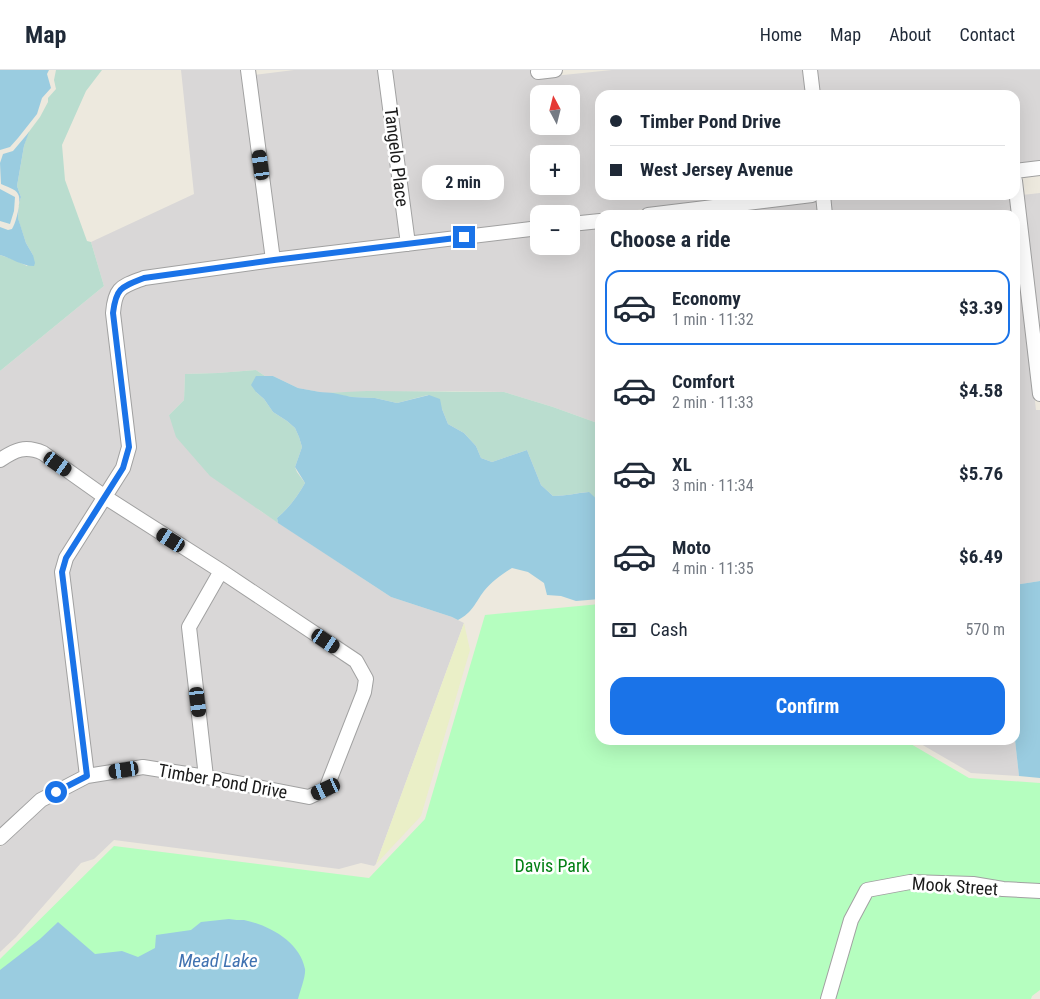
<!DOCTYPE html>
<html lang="en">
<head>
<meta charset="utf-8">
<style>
	body { margin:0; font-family:"Roboto Condensed",sans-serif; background:#f2f2f3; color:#1f2937; height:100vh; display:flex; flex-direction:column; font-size:19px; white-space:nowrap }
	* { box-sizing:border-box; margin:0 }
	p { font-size:16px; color:#747a83 }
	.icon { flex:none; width:28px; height:28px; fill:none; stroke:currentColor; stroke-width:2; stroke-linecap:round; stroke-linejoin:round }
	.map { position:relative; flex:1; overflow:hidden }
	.panel { position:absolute; left:595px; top:140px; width:425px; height:535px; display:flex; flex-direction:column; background:#fff; border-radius:15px; box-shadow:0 5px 20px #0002 }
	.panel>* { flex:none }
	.hud { position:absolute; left:595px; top:20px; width:425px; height:110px; border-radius:15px; box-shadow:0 5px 20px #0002; display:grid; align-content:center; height:110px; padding:0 15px; background:#fff }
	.needle { width:32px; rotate:353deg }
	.buttons { position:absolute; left:530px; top:15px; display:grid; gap:10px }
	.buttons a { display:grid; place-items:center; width:50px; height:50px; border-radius:10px; background:#fff; box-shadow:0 5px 20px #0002; font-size:25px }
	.end { position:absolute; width:22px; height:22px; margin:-11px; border:6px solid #1a73e8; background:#fff; box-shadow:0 0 0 2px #fff }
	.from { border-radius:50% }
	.bubble { position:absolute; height:35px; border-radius:15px; background:#fff; box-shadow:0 5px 20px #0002; font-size:16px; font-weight:700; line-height:35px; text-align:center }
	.car { position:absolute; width:15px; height:30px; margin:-15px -8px; border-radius:6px; box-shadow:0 0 4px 1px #0007; background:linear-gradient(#222 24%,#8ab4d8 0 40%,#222 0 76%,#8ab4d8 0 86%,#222 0) }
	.hud b { display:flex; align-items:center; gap:18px; height:48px; font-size:19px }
	.hud b+b { border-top:1px solid #e0e1e3 }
	.hud i { width:12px; height:12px; background:#1f2937 }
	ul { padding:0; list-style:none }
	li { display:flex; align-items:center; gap:15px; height:75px; margin:0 10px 8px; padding:0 5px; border:2px solid transparent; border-radius:15px }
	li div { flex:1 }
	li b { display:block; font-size:19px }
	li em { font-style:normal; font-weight:700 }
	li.active { border-color:#1a73e8 }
	li>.icon { width:45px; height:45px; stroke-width:1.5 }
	h2 { padding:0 15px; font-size:22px; line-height:60px }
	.pay { display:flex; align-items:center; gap:12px; height:55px; padding:0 15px; font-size:19px }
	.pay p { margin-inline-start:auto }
	.button { display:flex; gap:10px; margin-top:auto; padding:10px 15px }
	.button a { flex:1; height:58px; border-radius:15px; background:#1a73e8; color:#fff; font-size:20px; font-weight:700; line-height:58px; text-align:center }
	header { display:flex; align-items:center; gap:30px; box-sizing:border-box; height:70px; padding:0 25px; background:#fff; border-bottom:1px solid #e0e1e3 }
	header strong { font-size:24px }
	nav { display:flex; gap:28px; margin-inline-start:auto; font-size:18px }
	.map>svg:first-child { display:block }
	.residential { fill:#d9d7d7; fill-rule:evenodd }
	.farmland { fill:#eaefc7 }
	.wetland { fill:#baddcf }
	.park { fill:#b5febf }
	.water { fill:#9acce0 }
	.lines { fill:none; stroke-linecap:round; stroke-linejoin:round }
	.minor-casing { stroke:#a1a1a1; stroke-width:16 }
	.minor { stroke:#fff; stroke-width:14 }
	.route { stroke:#1a73e8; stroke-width:6 }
	.labels { text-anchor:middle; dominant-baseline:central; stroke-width:5; stroke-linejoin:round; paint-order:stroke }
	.street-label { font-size:18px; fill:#1a1a1a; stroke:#fff }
	.park-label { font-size:18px; fill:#027f13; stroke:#fff }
	.water-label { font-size:19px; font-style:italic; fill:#4072b1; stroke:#fff }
</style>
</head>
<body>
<header>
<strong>Map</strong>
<nav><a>Home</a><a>Map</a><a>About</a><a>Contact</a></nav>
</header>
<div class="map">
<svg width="1040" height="929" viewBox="0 0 1040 929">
	<rect width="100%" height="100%" fill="#ede9de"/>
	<!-- residential -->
	<path class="residential" d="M181,0h62l24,185 -152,32 8,160 -5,18 -15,24 -58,-41 -9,-5h-11l-25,10v-82l104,-85 -13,-44 103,-48z
		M294,0h85l23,169 -124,14 -24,-178z
		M391,0h141l2,8 78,-8h193l2,25h-207v100h162l-191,23v-4h-32v8l-126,16zM539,24h32v32h-32zM539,84h32v32h-32z
		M816,0h224v92l-25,3v-70h-197z
		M1040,123v155l-18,-153z
		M864,125h147l3,20h-316z
		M600,157v197l-47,-17 -49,-15 -52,-1 -127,2 -27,-5 -25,-12h-8l-9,-6 -38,3 -33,1 -1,26 -15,15 90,95 132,87 61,20 12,6 -88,241 -2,2 -13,-3 -22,6 -225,-29 -20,19 -13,4 -65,74 -16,15v-105l44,-42 44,-23 55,-9 59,9 110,21 59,-123 -258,-185 15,-23 -10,-159 4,-17 9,-6 14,-6 129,-18 265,-32v12h32v-16z
		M1015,157l21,183h4v171l-25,4z
		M26,385l14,3 57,41 -36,56 20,218 -81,57v-363l12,-8z
		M107,435l106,68 -29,51 16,146h-109l-23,-197 3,-12z
		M223,509l129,87 8,14 -1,10 -37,95 -13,6 -98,-19 -17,-143z
		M914,670h101l4,36 -48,-3z"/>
	<!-- farmland -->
	<path class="farmland" d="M464,553l6,27 -49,166 -45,48z"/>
	<!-- wetland -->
	<path class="wetland" d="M56,0h46l-16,21 -24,54 3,35 22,61 4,1 13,44 -104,85v-116l15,5 12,6 6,-11 -7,-12 -6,-18 -2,-7 1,-14 2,-7 -4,-11 7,-40 4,-13 12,-16 8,-15v-4l8,-9 -2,-9z
		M256,300l9,6h-9v16l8,7 9,13 14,9 8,7 4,9 3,10 -7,20 2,5 8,11c-7,13 -17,26 -28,35l1,5 -68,-47 -34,-39 -7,-22 15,-15 1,-26 33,-1z
		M367,321l137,1 49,15 47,17v78l-12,-10c-12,1 -22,4 -35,4l-12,-11 -14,-35 -35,12 -11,-4 -5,-12 -12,-13 -16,-9 -6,-15 -14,-14 -31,8 -22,-5 -23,-1 -27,-4z"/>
	<!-- park -->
	<path class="park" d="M600,534v136h304l65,38 71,5v207l-8,6 -1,3h-1031v-40l114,-113 255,32 56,-59 60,-204z"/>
	<!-- water -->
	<path class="water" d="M0,0h49l-2,4 4,14 -9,10 -5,16 -19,24 -8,9 -10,3z
		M29,62l-5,14 -7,40 4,11 -2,7 -1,14 8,25 7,12 2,8 -1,3c-12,0 -23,-8 -34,-11v-28l8,3 4,-1c4,-6 10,-29 6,-35 -2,-5 -13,-8 -17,-10l-1,-21 3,-9 10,-3z
		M0,119l15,8 -1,14 -4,13 -10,-3z
		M256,306h17l25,12 22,4 13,1 19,4 23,1 22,5 32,-8 11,4 2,10 6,15 16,9 12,13 5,12 11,4 35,-12 14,35 12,11c13,0 23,-3 36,-4l11,10v97l-24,2 -15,-5 -14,-1 -3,-12 -16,-11 -16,-4c-10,6 -21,14 -28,23 -9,12 -11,21 -26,29l-6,-3 -61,-20 -113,-74 -1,-5c11,-9 21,-22 28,-35l-10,-16 7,-20 -3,-10 -4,-9 -8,-7 -14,-9 -9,-13 -8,-7 -5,-7z
		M1040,511v197l-21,-2 -4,-36v-155z
		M229,849c5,1 10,1 15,1 25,5 56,22 61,49 1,7 -5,22 -7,30h-298v-29l40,-31 18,-17 37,32 27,-3 16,6 17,-9 1,-13 35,-5 10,-8z"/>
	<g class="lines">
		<defs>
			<path id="minor" d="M248,0l25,190
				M385,0l23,174
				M810,0l3,25
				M538,2l17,-2
				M1015,101l25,-3
				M1015,111l25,213
				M823,125l2,20
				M648,145l164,-20
				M571,154l29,-3
				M0,390c15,-10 25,-15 43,-7l62,44 116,74 135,90 10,18 -2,13 -38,97 -17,8 -103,-20 -63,-10 -56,9 -46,24 -41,38
				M87,706l-25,-204 4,-14 57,-90 6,-21 -16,-134c2,-26 8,-26 31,-35l129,-18 266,-32
				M206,707l-17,-150 32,-56
				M828,929l23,-79 16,-30 43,-8 63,2 30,5 37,2"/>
		</defs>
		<!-- minor casing -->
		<use href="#minor" class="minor-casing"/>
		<!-- minor -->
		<use href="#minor" class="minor"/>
	</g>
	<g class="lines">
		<!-- route -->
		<path class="route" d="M56,722l31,-16 -25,-204 4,-14 57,-90 6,-21 -16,-134c3,-25 8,-26 31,-35l130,-18 190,-23"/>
	</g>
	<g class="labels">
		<!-- street labels -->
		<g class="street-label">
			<text transform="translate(397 87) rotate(83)">Tangelo Place</text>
			<text transform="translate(223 711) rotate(10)">Timber Pond Drive</text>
			<text transform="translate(955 816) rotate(4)">Mook Street</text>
		</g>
		<!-- park labels -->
		<g class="park-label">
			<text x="552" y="795">Davis Park</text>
		</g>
		<!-- water labels -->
		<g class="water-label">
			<text x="218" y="890">Mead Lake</text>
		</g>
	</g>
</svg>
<div class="buttons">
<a><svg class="needle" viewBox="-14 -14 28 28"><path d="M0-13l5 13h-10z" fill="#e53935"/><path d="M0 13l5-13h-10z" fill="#747a83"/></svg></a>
<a>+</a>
<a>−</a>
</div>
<i class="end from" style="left:56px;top:722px"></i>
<i class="end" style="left:464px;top:167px"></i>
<div class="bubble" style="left:422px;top:95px;width:82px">2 min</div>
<i class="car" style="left:261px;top:95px;rotate:352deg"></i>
<i class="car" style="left:58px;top:394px;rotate:125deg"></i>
<i class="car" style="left:171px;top:470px;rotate:302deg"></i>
<i class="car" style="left:326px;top:571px;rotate:124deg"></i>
<i class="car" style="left:198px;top:632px;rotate:173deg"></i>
<i class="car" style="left:124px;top:700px;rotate:261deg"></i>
<i class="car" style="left:326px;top:719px;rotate:245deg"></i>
<div class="hud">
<b><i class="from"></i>Timber Pond Drive</b>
<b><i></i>West Jersey Avenue</b>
</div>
<section class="panel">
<h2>Choose a ride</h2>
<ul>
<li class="active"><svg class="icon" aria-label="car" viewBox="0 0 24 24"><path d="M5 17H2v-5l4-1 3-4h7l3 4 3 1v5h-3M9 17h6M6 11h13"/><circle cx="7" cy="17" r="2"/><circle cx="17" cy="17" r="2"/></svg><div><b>Economy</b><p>1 min · 11:32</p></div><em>$3.39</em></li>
<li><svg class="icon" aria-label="car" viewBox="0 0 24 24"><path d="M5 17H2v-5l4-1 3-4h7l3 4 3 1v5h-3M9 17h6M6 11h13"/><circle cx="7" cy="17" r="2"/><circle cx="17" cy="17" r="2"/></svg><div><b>Comfort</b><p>2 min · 11:33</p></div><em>$4.58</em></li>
<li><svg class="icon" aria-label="car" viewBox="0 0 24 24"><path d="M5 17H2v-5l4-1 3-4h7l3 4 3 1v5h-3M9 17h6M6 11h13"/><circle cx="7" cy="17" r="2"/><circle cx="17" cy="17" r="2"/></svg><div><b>XL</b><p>3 min · 11:34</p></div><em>$5.76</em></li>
<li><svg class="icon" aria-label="car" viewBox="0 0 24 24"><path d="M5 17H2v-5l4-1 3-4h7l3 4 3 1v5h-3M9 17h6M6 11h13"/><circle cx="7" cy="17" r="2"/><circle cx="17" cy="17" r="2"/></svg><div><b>Moto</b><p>4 min · 11:35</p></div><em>$6.49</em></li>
</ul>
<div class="pay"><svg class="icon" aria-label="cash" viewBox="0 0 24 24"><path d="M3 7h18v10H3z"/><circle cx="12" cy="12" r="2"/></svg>Cash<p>570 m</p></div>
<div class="button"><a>Confirm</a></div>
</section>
</div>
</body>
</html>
